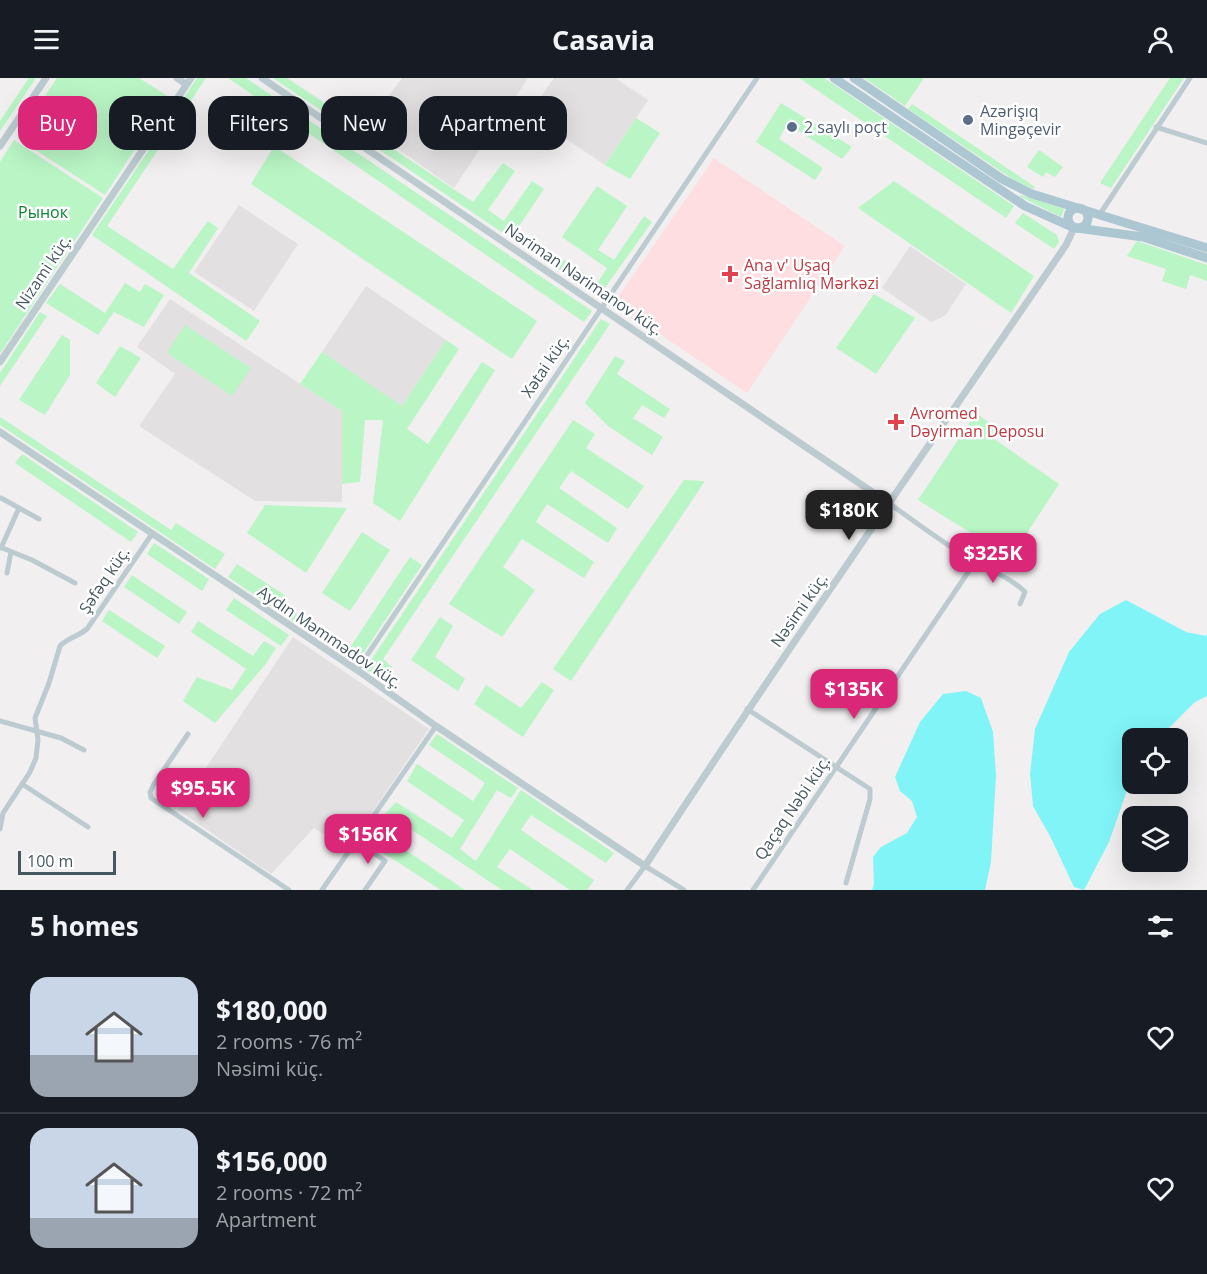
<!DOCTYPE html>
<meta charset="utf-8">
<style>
body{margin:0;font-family:"Open Sans",sans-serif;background:#20242c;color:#f1f3f6;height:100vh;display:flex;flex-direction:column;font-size:22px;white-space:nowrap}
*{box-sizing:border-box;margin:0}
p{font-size:20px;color:#9ea1a6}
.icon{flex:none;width:33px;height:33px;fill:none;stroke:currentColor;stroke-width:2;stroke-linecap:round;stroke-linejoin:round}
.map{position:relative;height:812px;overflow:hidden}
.sheet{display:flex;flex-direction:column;background:#171b24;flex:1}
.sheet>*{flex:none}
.banner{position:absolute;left:18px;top:18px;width:600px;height:54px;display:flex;gap:12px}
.buttons{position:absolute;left:1122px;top:650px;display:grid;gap:12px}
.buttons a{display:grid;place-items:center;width:66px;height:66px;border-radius:12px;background:#171b24;box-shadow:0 6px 24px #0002;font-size:30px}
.scale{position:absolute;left:18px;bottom:15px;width:98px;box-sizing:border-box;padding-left:6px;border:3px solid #45585f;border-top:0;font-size:16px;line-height:21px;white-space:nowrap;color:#45585f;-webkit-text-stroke:4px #fff;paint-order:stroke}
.price{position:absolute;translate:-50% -51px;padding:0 14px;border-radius:12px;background:#db2777;color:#fff;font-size:20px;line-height:39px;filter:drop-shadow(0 2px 3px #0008)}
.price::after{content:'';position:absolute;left:50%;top:36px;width:18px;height:14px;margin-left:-9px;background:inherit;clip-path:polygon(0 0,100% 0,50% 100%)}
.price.current{background:#222;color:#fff}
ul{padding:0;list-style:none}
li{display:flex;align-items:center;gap:18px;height:150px;padding:0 30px}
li+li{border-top:2px solid #363941}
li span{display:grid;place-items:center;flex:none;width:168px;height:120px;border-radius:18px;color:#555}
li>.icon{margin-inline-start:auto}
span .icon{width:72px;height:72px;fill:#fffc;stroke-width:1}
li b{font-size:26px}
h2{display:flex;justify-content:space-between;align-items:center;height:72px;padding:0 30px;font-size:26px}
.chip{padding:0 21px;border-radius:18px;background:#171b24;box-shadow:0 6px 24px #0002;font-size:21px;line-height:54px}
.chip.current{background:#db2777;color:#fff}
header{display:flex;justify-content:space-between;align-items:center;height:78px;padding:0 30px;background:#171b24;font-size:27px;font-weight:700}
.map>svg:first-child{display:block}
.education{fill:#e3e0e2}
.medical{fill:#fedee1}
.green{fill:#b9f5c5}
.water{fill:#81f4f7}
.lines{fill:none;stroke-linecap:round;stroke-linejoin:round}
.minor{stroke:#bbcbd0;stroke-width:5}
.tertiary{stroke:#bbcbd0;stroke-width:7}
.primary{stroke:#acc6d2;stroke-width:9}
.service-dot{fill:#5c6f8a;stroke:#fff;stroke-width:2}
.health-dot{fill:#e0444e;stroke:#fff;stroke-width:2}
.labels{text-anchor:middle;stroke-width:5;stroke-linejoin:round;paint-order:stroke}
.service-label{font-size:16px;fill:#4e5e75;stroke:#fff;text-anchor:start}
.park-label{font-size:16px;fill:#0c8532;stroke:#fff}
.health-label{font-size:16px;fill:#be3a42;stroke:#fff;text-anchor:start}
.street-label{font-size:16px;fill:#45585f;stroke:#fff}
</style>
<header><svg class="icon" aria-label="menu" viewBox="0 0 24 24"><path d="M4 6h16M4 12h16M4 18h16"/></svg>Casavia<svg class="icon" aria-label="person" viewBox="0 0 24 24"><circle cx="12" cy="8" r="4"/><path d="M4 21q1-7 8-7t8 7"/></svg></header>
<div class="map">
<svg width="1207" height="812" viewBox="0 0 1207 812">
<rect width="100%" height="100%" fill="#f2eff0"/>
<g class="education">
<polygon points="402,0 528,0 454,110 366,49"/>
<polygon points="554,0 615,0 648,22 605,87 529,36"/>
<polygon points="239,127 298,166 254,233 194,194"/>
<polygon points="910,168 966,206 945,238 931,244 882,210"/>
<polygon points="366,208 446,262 402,328 322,274"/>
<polygon points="170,221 342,333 342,424 255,423 139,348 175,296 137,269"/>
<polygon points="293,559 429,651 347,771 314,750 271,796 178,732"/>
</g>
<polygon class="medical" points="714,80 845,168 747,315 614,225"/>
<g class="green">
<polygon points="29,0 36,0 0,53 0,43"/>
<polygon points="57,0 139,0 169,19 105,117 17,60"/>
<polygon points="197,0 206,0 107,148 173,191 208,143 218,150 189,195 260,243 246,263 92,157"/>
<polygon points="228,0 246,0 592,233 584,244"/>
<polygon points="273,0 287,0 473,124 503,85 515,93 488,132 504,143 532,103 544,111 517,151 538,165 531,174"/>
<polygon points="799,0 824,0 1014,128 1006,140"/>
<polygon points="864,0 924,0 905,28"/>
<polygon points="1170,0 1184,0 1111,110 1100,105"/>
<polygon points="781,25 852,69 842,81 797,52 800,47 790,41 779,61 823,90 815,102 756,64"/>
<polygon points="912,26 1035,109 1033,111 1011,100 908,31"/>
<polygon points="636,40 660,55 630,101 605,87"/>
<polygon points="14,62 103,120 0,276 0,84"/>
<polygon points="274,68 537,243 512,281 251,106"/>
<polygon points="1039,72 1063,89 1055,99 1046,94 1043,99 1027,89"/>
<polygon points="894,103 1034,198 1011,235 858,130"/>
<polygon points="597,108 627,128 598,172 614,182 644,138 652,144 599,218 557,190 556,177 598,204 607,190 562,159"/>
<polygon points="1021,117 1064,131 1061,139 1019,118"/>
<polygon points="1023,135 1057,157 1059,164 1054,171 1015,145"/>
<polygon points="1137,163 1207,187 1207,203 1190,197 1186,211 1162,203 1166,191 1127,178"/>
<polygon points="125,205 140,214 145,206 164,217 144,249 114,234 98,257 46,225 60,206 105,235"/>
<polygon points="874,216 915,240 876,296 836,270"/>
<polygon points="40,234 47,238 0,308 0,295"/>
<polygon points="601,241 610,246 383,581 392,589 383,603 365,591"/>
<polygon points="185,247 251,290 232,318 167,275"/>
<polygon points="62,257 70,262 70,297 45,337 19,322"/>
<polygon points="446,262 459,271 407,351 428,366 482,284 495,292 400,443 373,425 383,342 365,342 360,404 342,406 342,333 300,306 322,274 402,328"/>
<polygon points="120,268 141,280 115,319 96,305"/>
<polygon points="615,278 625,283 617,296 670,331 664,340 642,327 633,340 663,359 652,377 608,348 585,325"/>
<polygon points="976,335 999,352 994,361 1059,406 1011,480 918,422"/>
<polygon points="0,339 171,452 176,445 225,476 215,491 0,347"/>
<polygon points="573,342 595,356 586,370 644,408 628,431 571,393 559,410 617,450 608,465 547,426 536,444 594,484 584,500 522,461 503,489 535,512 502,559 449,526"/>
<polygon points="22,376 138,454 131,464 15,385"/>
<polygon points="684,402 705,403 571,603 553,591"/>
<polygon points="265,427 347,430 306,495 247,455"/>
<polygon points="362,454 390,472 350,533 322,515"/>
<polygon points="154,465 209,501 202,513 147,476"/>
<polygon points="410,479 422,487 356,586 228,499 237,486 286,518 281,526 349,571"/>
<polygon points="132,497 187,534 179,546 124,509"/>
<polygon points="234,520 289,557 281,568 226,532"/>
<polygon points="109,532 165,568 157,580 102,543"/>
<polygon points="440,539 453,548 435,579 465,601 458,613 411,582"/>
<polygon points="198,543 253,578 264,563 276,570 265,587 215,645 183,623 197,599 232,612 246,591 191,554"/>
<polygon points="542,604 554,612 523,659 474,626 486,607 521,630"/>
<polygon points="437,656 518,710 511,720 497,712 460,771 476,783 521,712 614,775 606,785 531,737 521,752 594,802 587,812 570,812 510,771 497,789 533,812 502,812 409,750 398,767 465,812 441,812 382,774 386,735 396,724 452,760 464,742 407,703 417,686 473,723 485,705 429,667"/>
</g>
<g class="water">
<polygon points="1126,522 1186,554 1206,558 1207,556 1207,618 1195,624 1159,660 1132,660 1132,698 1109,764 1084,812 1074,809 1050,758 1033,728 1030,696 1035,651 1069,574 1100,536"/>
<polygon points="966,613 981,620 993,654 996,698 991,784 985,812 872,812 874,806 873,779 881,769 907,755 917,739 912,723 900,713 895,699 920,644 943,616"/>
</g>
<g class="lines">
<g class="minor">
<polyline points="1156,49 1207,65"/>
<polyline points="1100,136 1190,0"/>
<polyline points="1,420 39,441"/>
<path d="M890 426C917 445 944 466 972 482 990 493 1010 499 1025 514L1020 526"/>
<polyline points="0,469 32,482 75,505"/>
<polyline points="1,470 19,430"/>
<polyline points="7,495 11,474"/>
<polyline points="357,592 757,0"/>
<polyline points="747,631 870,711 870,721 846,805"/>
<polyline points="0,643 61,660 84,672"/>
<polyline points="188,656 154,706 150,714 151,720 289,812"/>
<polyline points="22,706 88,749"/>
<path d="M0 751 3 735 30 694 36 680 38 662 35 640 49 605 60 568C67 560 79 558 87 551L152 456"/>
<polyline points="357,764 385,783 365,812"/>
<polyline points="322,812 436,648"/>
<polyline points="627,812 645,788 684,812"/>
<polyline points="753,812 975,484"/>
</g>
<g class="tertiary">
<polyline points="177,0 186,6"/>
<polyline points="262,0 890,426"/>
<polyline points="0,68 46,0"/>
<polyline points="0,284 191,0"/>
<path d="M0 354 357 592 436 648 645 788C782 578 925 374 1066 167L1074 150"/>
</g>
<g class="primary">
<polyline points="834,0 1025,128 1074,150"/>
<polyline points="854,0 1002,101 1032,116 1207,170"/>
<circle cx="1078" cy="140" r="10"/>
<polyline points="1077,150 1143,159 1207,180"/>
</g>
</g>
<g class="service-dot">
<circle cx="968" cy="42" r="6"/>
<circle cx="792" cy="49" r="6"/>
</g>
<g class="health-dot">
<path d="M727 187h6v6h6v6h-6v6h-6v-6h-6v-6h6z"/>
<path d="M893 335h6v6h6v6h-6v6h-6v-6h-6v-6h6z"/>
</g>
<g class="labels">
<g class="service-label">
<text x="980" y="39">Azərişıq<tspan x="980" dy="18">Mingəçevir</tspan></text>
<text x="804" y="55">2 saylı poçt</text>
</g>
<g class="park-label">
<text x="43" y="140">Рынок</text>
</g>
<g class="health-label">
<text x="744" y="193">Ana v' Uşaq<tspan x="744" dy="18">Sağlamlıq Mərkəzi</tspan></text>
<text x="910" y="341">Avromed<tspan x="910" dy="18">Dəyirman Deposu</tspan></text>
</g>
<g class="street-label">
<text transform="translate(43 194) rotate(-56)" y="6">Nizami küç.</text>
<text transform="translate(584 201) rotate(34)" y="6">Nəriman Nərimanov küç.</text>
<text transform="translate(545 288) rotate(-56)" y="6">Xətai küç.</text>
<text transform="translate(104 502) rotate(-56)" y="6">Şəfəq küç.</text>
<text transform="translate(799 532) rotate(-55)" y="6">Nəsimi küç.</text>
<text transform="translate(330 559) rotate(34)" y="6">Aydın Məmmədov küç.</text>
<text transform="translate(792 730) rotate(-56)" y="6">Qaçaq Nəbi küç.</text>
</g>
</g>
</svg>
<div class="buttons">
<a><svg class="icon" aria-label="locate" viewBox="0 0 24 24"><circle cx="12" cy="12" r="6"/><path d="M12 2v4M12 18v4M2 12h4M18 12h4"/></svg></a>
<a><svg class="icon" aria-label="layers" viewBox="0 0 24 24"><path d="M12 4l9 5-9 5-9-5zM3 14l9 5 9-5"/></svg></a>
</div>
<div class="scale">100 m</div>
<b class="price current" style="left:849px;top:463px">$180K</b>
<b class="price" style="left:993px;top:506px">$325K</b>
<b class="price" style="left:854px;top:642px">$135K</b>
<b class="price" style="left:203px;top:741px">$95.5K</b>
<b class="price" style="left:368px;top:787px">$156K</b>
<div class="banner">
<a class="chip current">Buy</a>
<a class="chip">Rent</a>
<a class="chip">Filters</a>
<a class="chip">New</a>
<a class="chip">Apartment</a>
</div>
</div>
<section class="sheet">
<h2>5 homes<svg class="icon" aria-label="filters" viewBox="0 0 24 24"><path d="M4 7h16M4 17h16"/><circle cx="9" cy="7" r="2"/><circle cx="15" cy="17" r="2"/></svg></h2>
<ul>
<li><span style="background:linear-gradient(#c9d6e8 65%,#9aa5b1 0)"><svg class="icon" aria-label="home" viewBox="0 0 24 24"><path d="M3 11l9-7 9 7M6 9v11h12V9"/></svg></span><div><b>$180,000</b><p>2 rooms · 76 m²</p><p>Nəsimi küç.</p></div><svg class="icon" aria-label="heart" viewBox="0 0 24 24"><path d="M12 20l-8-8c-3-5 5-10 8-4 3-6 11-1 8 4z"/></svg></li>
<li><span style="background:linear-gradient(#c9d6e8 75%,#9aa5b1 0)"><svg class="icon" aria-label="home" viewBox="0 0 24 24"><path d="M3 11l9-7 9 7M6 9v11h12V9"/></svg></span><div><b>$156,000</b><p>2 rooms · 72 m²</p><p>Apartment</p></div><svg class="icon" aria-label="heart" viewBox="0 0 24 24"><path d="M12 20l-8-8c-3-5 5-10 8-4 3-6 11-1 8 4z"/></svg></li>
</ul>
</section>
